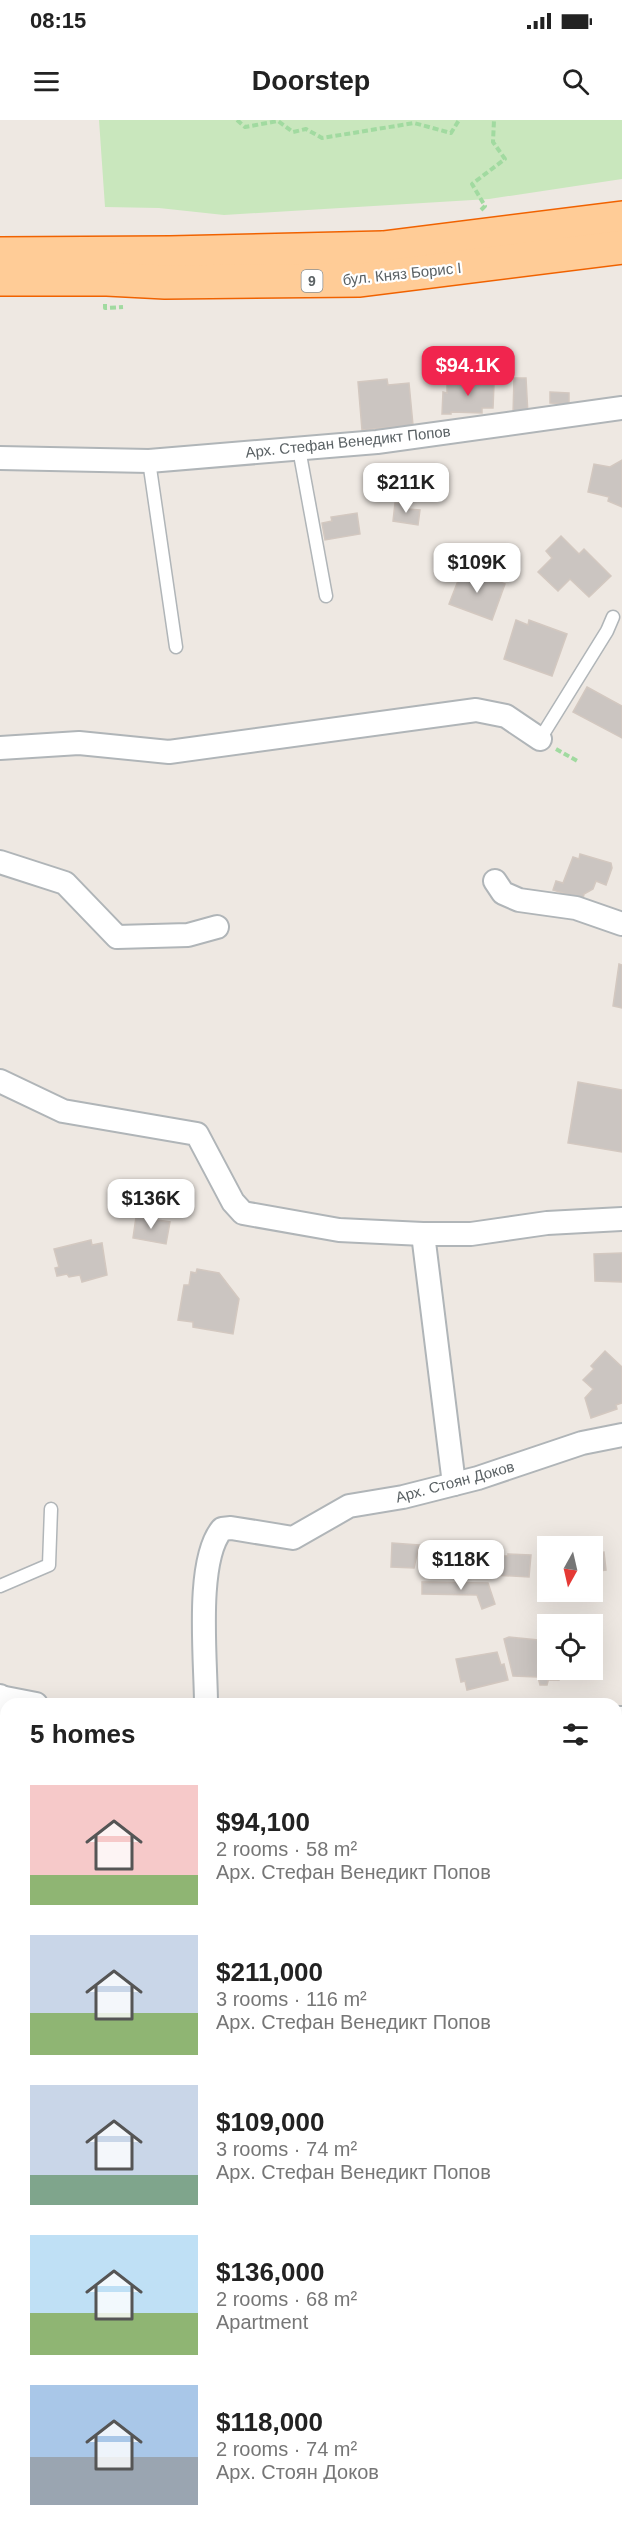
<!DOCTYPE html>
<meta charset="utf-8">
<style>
body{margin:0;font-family:Arial,sans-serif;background:#f2f2f2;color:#222;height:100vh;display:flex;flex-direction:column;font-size:22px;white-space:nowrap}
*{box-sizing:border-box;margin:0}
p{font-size:20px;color:#767676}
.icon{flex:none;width:33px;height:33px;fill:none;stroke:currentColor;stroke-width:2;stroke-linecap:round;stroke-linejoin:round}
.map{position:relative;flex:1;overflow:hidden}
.sheet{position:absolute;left:0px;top:1578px;width:622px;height:834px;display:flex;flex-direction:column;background:#fff;border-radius:18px 18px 0 0;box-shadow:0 6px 24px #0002}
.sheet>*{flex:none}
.needle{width:39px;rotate:188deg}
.fabs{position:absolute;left:537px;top:1416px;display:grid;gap:12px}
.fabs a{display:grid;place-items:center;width:66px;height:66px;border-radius:0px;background:#fff;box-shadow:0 6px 24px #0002;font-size:30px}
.price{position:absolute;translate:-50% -51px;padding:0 14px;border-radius:12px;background:#fff;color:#222;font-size:20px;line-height:39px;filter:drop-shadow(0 2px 3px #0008)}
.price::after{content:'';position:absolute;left:50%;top:36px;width:18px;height:14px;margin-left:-9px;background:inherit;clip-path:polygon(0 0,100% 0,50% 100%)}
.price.current{background:#f1254e;color:#fff}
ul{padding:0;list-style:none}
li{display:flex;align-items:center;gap:18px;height:150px;padding:0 30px}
li span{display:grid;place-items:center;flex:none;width:168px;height:120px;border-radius:0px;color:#555}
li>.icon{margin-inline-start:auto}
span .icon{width:72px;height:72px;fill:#fffc;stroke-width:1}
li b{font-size:26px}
h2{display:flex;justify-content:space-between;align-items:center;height:72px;padding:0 30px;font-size:26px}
.status{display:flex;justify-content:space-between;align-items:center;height:42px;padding:0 30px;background:#fff;direction:ltr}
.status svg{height:16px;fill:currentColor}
header{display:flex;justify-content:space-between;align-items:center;height:78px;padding:0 30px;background:#fff;font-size:27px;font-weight:600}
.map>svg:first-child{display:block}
.green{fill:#c9e7bd}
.building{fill:#cbc5c1;stroke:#d3c8c0;stroke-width:1.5}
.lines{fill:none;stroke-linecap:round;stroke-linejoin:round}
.service-casing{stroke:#b0b5b8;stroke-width:15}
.minor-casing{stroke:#b0b5b8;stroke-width:26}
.trunk-casing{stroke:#f06200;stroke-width:36}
.path{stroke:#a1daa0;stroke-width:4;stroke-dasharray:6 3;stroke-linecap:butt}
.service{stroke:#fff;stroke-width:12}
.minor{stroke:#fff;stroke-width:22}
.trunk{stroke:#ffcc97;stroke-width:33}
.labels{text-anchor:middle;stroke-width:4.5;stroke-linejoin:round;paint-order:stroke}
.shield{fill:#fff;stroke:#8c9092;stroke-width:1.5}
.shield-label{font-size:14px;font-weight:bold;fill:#5a6164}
.street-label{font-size:15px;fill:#5a6164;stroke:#fff}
</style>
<div class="status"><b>08:15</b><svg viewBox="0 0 49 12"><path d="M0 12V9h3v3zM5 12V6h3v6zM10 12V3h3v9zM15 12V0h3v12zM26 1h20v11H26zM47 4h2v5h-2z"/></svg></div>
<header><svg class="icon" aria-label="menu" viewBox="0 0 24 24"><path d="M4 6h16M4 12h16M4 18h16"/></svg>Doorstep<svg class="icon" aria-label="search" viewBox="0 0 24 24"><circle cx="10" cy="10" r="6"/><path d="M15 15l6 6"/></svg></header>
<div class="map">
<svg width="622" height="2412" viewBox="0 0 622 2412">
<rect width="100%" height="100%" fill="#eee8e2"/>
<polygon class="green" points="99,0 622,0 622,59 489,79 224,95 159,88 105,87"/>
<g class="building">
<polygon points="514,258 526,258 528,295 513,295"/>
<polygon points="387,259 388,265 409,263 413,305 362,310 358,262"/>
<polygon points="447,261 494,264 493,288 482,288 482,293 451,292 451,294 442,294 443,272 447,273"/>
<polygon points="550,272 569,273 569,284 550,283"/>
<polygon points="622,340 622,387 608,381 609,377 588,372 594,344 610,347"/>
<polygon points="395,383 408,384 407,389 420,390 418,405 393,401"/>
<polygon points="357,393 360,414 325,420 322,403 332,401 331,397"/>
<polygon points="561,416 579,434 584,429 611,456 589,477 570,459 558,471 538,452 552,438 546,431"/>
<polygon points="463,448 505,464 492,500 449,484"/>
<polygon points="516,500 528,505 529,500 567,514 552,556 504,539"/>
<polygon points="587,567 622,586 622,618 573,592"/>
<polygon points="580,734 611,743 612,748 606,765 596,761 593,769 584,774 583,779 553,770 556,761 563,763 573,737 579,739"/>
<polygon points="619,844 622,845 622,888 613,886"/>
<polygon points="578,962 622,970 622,1032 568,1023"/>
<polygon points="136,1097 170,1102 166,1124 133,1118"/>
<polygon points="91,1120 92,1125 102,1123 107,1155 82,1162 80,1155 69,1157 67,1154 57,1156 55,1148 59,1147 54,1129"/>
<polygon points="622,1133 622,1162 595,1161 594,1134"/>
<polygon points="197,1149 219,1153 239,1179 233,1214 193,1207 193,1202 178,1200 184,1165 189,1165 191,1152 196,1153"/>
<polygon points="605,1231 622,1247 622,1283 616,1285 617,1289 591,1298 585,1278 593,1269 583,1260 594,1249 591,1246"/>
<polygon points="392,1423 419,1425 414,1448 391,1447"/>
<polygon points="473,1425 479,1452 456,1456 451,1432"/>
<polygon points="604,1432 606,1450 592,1452 592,1434"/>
<polygon points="508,1434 531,1435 529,1457 492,1455 493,1436 508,1436"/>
<polygon points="422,1462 488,1463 495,1484 482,1489 477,1475 422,1474"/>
<polygon points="509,1517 548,1521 548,1550 551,1550 547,1565 540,1565 538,1557 513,1556 504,1519"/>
<polygon points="497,1532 501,1545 504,1544 508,1560 467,1570 465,1561 461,1562 456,1539"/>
<polygon points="551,1550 580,1550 560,1554 559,1560 549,1560"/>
<polygon points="622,1680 622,1702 621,1702 616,1682"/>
<polygon points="0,1894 6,1895 1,1927 0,1927"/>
<polygon points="621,1896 622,1908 616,1909 616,1897"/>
<polygon points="0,1941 6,1943 6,1963 0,1962"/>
<polygon points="1,1998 6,2000 6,2037 0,2035"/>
<polygon points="0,2093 6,2096 6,2118 4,2117 1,2120"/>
<polygon points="0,2163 6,2164 4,2184 0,2183"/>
<polygon points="622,2191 622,2213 616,2214 616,2192"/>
<polygon points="6,2238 6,2271 1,2274 0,2242"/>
<polygon points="400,2406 445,2406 446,2412 401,2412"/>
<polygon points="462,2406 496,2406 497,2412 463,2412"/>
<polygon points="568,2406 568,2412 541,2412 541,2408"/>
</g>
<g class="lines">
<g class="service-casing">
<g id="service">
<polyline points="299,329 326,476"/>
<polyline points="149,341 176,527"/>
<polyline points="540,619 607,511 613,497"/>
<polyline points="0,1466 49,1445 51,1389"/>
<polyline points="616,1870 622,1869"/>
<polyline points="378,2406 379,2412"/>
</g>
</g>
<g class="minor-casing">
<g id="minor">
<polyline points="0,338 149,341 377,322 622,288"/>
<polyline points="0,628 79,623 169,632 476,590 506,596 540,619"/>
<polyline points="0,742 65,763 117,817 188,815 217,807"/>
<polyline points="495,761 503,773 519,780 576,788 622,804"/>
<polyline points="0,961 63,991 197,1014 233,1082 243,1093 339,1110 423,1114 471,1114 547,1103 622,1099"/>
<polyline points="423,1114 454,1364"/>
<polyline points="0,1576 1,1636 6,1641"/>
<polyline points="0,1577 36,1584"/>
<path d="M206 1584C206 1541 195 1441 222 1409L231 1408 293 1418 349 1386 403 1377 478 1358 582 1323 622 1315"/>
<polyline points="616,1598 622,1598"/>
<polyline points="616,2248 622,2245"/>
<polyline points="0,2394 6,2392"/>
<polyline points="254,2406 255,2412"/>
</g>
</g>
<g class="trunk-casing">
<g id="trunk">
<polyline points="0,134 170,133 383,128 622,98"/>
<polyline points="0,159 107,159 165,162 360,160 622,127"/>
</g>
</g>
<g class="path">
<polyline points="237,0 245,7 278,1 293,12 306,9 322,18 414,3 451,13 459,0"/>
<polyline points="481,90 485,86 472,64 505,39 493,22 494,0"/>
<polyline points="105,184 105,188 123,187"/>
<polyline points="556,629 579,642"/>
</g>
<use href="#service" class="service"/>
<use href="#minor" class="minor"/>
<use href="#trunk" class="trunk"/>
</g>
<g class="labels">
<rect class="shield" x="301.5" y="150" width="21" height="22" rx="4.5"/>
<g class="shield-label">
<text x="312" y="166">9</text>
</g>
<g class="street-label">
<text transform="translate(402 154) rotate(-6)" y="5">бул. Княз Борис I</text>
<text transform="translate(348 322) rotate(-6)" y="5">Арх. Стефан Венедикт Попов</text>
<text transform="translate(455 1362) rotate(-15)" y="5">Арх. Стоян Доков</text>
</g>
</g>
</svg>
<div class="fabs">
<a><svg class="needle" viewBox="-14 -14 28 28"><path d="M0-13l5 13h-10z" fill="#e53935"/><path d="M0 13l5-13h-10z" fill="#767676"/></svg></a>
<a><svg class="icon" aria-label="locate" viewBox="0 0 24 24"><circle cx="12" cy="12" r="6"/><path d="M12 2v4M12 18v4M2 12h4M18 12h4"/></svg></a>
</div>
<b class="price current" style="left:468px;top:277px">$94.1K</b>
<b class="price" style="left:406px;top:394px">$211K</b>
<b class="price" style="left:477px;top:474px">$109K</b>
<b class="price" style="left:151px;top:1110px">$136K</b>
<b class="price" style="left:461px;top:1471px">$118K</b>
<section class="sheet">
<h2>5 homes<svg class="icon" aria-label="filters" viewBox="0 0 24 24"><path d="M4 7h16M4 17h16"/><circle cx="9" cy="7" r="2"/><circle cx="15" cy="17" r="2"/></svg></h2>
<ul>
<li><span style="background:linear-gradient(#f6c9c9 75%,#8fb573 0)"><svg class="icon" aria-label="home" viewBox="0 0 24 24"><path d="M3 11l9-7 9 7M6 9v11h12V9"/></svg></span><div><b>$94,100</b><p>2 rooms · 58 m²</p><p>Арх. Стефан Венедикт Попов</p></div></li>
<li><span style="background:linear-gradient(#c9d6e8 65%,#8fb573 0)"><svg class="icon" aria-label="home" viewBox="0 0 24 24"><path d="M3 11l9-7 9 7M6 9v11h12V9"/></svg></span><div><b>$211,000</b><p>3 rooms · 116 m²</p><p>Арх. Стефан Венедикт Попов</p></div></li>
<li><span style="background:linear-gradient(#c9d6e8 75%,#7fa58c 0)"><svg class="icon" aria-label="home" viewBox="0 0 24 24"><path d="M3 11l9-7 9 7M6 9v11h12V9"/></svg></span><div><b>$109,000</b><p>3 rooms · 74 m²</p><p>Арх. Стефан Венедикт Попов</p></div></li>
<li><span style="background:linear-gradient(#bfe0f5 65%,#8fb573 0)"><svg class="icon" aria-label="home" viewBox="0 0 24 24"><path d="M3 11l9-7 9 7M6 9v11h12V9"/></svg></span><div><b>$136,000</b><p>2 rooms · 68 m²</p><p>Apartment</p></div></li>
<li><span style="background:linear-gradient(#a9c7e8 60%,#9aa5b1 0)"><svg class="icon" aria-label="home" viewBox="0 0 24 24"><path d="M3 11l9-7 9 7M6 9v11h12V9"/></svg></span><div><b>$118,000</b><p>2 rooms · 74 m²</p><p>Арх. Стоян Доков</p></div></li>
</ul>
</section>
</div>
